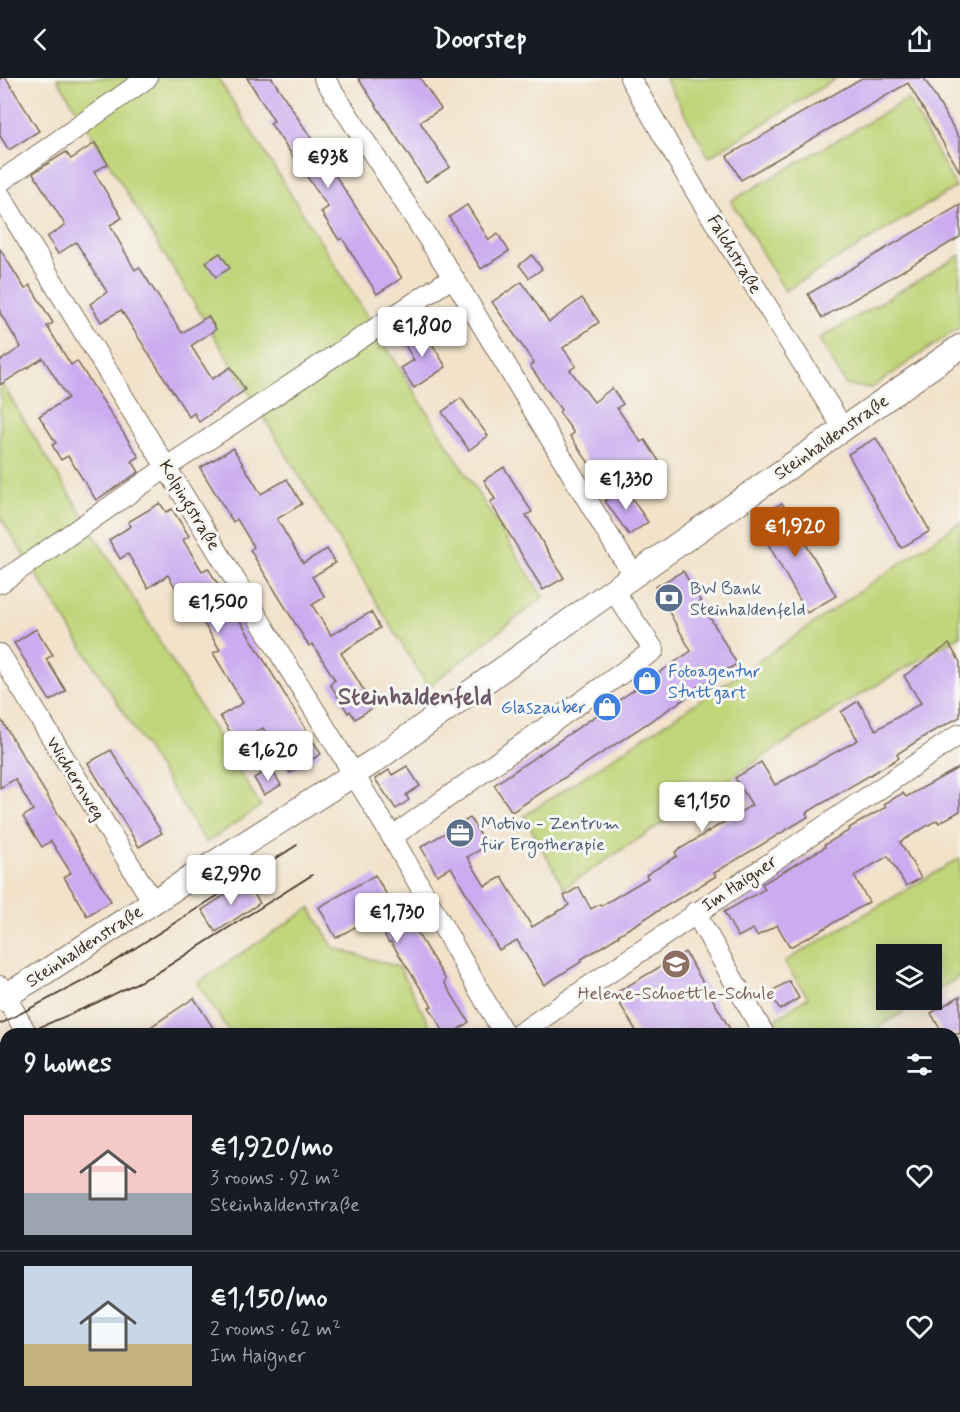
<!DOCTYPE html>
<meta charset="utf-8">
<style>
body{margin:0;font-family:Mynerve,sans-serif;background:#242831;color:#f1f3f6;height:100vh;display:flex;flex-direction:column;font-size:22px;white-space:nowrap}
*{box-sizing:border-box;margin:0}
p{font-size:20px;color:#9ea1a6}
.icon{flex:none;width:33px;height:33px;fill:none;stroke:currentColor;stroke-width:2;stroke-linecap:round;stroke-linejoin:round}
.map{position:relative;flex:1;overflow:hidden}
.drawer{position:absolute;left:0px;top:950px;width:960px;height:386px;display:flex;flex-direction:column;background:#171b24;border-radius:18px 18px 0 0;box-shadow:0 3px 15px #0003}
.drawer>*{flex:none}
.fabs{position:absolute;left:876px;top:866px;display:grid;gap:12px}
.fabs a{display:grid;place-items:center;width:66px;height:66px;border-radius:0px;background:#171b24;box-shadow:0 3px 15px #0003;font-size:30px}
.price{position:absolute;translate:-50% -51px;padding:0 14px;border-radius:6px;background:#fff;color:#222;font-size:20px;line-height:39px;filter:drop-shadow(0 2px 3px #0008)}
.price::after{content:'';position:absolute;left:50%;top:36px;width:18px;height:14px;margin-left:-9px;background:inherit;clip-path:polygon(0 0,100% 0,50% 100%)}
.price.current{background:#b45309;color:#fff}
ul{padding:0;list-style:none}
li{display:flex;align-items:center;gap:18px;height:150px;padding:0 24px}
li+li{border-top:2px solid #363941}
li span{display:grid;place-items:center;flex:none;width:168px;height:120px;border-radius:0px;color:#555}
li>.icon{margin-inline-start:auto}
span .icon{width:72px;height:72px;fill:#fffc;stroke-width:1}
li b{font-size:26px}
h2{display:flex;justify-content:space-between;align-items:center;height:72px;padding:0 24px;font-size:26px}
header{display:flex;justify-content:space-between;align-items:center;height:78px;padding:0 24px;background:#171b24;font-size:27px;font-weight:800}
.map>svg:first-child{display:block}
.green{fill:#c0d478;stroke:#7e7f4b;stroke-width:1.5}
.forest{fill:#98b668;stroke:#6a7043;stroke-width:1.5}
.building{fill:#cbacf0}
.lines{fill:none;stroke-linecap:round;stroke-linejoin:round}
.minor-casing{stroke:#7b6a5a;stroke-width:22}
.tertiary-casing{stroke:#7b6a5a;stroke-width:26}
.minor{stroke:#fff;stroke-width:20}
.tertiary{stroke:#fff;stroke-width:24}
.tram{stroke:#3b2a1e;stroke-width:1.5}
.labels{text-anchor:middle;stroke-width:6;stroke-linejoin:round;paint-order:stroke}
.street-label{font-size:18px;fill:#3b2a1e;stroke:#f6f6f2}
.service-label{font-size:18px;fill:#4e5e75;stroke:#f6f6f2;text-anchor:start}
.shop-label{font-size:18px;fill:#366cbe;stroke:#f6f6f2;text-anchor:start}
.education-label{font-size:18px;fill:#785e54;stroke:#f6f6f2}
.district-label{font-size:24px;font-weight:bold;fill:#6d5868;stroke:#f6f6f2}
</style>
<header><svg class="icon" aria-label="back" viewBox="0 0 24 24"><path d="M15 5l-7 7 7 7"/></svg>Doorstep<svg class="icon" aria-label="share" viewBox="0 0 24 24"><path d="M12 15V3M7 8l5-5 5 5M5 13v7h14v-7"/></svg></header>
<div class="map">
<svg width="960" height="1334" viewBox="0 0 960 1334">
<rect width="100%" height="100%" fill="#f6f6f2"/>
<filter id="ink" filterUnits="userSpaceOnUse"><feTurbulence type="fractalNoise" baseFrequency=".0167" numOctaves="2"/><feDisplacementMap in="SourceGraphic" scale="12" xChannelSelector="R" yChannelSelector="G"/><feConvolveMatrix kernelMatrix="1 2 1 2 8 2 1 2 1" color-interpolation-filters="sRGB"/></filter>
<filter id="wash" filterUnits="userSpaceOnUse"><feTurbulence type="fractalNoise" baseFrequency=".008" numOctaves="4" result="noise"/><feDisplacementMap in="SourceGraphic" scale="24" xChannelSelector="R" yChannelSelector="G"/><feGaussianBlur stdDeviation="1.35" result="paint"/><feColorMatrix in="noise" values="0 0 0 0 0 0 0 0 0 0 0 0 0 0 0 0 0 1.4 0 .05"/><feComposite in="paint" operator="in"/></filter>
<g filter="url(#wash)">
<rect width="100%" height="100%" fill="#f2e2ca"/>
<g class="green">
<polygon points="57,0 218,0 543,519 428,609"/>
<polygon points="665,0 837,0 709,79"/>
<polygon points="908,21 956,109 785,213 731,123"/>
<polygon points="960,177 960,249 871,310 846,307 819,261"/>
<polygon points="0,303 261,728 206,765 0,439"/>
<polygon points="960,444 960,558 836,631 564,810 524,738 740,596"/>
<polygon points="960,780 960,898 932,916 932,876 886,876 886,921 924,921 869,955 780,955 772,944 808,919 784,884"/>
<polygon points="310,830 334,870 399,889 434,955 230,955 197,905"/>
<polygon points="960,984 960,1086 954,1090 954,988"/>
<polygon points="460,1329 643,1329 646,1334 463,1334"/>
</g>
<g class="forest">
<polygon points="6,981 6,1053 0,1057 0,983"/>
<polygon points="0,1146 6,1155 6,1329 113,1329 116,1334 0,1334"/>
</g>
<g id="blocks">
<g class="building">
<polygon points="0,0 6,0 39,53 9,72 0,58"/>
<polygon points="247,0 272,0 402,200 377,216 342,160 339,162 321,134 328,129 270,45 274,43"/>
<polygon points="358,0 420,0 441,31 420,44 450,89 426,104"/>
<polygon points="862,0 924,0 960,61 960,94 908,5 741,102 727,78"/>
<polygon points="95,65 108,86 94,94 122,140 110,147 135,192 139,189 182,255 208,238 216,251 191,268 212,301 231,289 245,312 199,344 194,335 189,339 121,232 101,244 90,226 107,214 76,164 58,176 47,159 65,147 33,95 66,74 71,81"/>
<polygon points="467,127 489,162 498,156 509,173 481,191 449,139"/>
<polygon points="960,127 960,159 822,240 808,216"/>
<polygon points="0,171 25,211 30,207 53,245 47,248 71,287 77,283 139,379 132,383 139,394 96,422 68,378 61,382 52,367 56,365 39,338 68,320 43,280 0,307 0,283 21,269 0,235"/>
<polygon points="220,175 230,190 216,199 206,184"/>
<polygon points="532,177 542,191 529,200 519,187"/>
<polygon points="522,204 549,244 582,220 599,244 563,270 576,288 570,292 594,324 612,310 623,326 617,330 641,364 645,362 659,383 611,417 570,358 574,355 559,334 561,332 530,288 534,285 492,224"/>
<polygon points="422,249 446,289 414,310 401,290 414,282 402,262"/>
<polygon points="461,320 488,358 469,372 442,334"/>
<polygon points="876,360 930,453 901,470 848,376"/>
<polygon points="233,370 261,416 287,401 302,426 277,441 303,485 327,471 335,485 312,499 325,519 312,527 331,557 371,534 380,550 341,575 374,629 355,641 350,633 348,635 330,606 335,602 317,573 313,566 309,568 250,472 254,469 237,441 233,444 200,390"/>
<polygon points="504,389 532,434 526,437 564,500 543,512 490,424 495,421 484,402"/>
<polygon points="624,409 648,444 629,457 605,423"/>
<polygon points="160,425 166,434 172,431 189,458 183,462 202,493 208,490 321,676 290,695 263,650 237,665 220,638 243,625 213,575 220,572 195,531 190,534 168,497 148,510 128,476 120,481 109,462 131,448 128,444"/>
<polygon points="782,425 836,518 807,535 754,441"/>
<polygon points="683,493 737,586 687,615 689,618 512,734 494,707 691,573 655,509"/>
<polygon points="36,551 53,577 46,581 66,613 50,623 14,565"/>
<polygon points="949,566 960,584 960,639 928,656 897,676 899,680 806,735 808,739 714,795 716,798 618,857 619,858 580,882 581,884 544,907 517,862 499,872 451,789 437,797 421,769 470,740 487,768 467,779 485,808 502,799 532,849 569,827 564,818 579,809 591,831 600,826 601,828 648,800 646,797 677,778 675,774 752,727 735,700 761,684 775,707 858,662 841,634 858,623 876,652 921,625 904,598"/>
<polygon points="0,640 111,823 87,838 64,799 71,795 51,763 42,769 23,739 33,732 15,701 0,710"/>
<polygon points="111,672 162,755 139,769 88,685"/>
<polygon points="407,688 420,708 406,717 409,722 396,731 375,701 389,692 392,697"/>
<polygon points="960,689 960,733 939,745 937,742 900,764 921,800 906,808 888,778 854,798 869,824 823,851 790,869 777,847 757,858 753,851 738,859 724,834 765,811 762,806 825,769 824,767 850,752 849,750 886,729 884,726 903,715 906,719"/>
<polygon points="271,690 281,707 264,717 254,700"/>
<polygon points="375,797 395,831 403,827 416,849 414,850 446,902 444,904 469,944 451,956 445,956 429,929 432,928 391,864 389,865 374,838 336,860 319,829"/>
<polygon points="246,803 260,825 216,854 202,832"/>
<polygon points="685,874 733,956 638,956 614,916"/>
<polygon points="789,903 799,920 780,932 770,914"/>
<polygon points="960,918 960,956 943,956 931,935"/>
<polygon points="194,920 217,956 140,956"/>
</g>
</g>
</g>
<g filter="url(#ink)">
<use href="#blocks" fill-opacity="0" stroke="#7b6a5a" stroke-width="1.5"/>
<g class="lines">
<g class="minor-casing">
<g id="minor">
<polyline points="324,0 453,199 620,476 635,497"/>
<polyline points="630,0 696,114 843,350"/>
<polyline points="0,104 147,0"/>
<polyline points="0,117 392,759 504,956"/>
<polyline points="0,505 167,389 453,199"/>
<polyline points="0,576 153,824"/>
<polyline points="392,759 654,572 613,512"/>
<polyline points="695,834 764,956"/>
<polyline points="0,908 27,956"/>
<polyline points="519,956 960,656"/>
<polyline points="954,974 960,970"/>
<polyline points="954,1177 960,1174"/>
<polyline points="954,1276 960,1286"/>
<polyline points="260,1329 263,1334"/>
<polyline points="721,1329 724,1334"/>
<polyline points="689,1334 698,1329"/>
</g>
</g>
<g class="tertiary-casing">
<polyline id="tertiary" points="0,921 42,896 153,824 373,684 613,512 960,269"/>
</g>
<use href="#minor" class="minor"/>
<use href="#tertiary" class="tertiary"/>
<g class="tram">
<polyline points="0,946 85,902 297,767"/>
<polyline points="24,956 96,925 157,895 312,797"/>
<polyline points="0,965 6,962"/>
</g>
</g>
</g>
<defs>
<g id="bank-disc" transform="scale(1.5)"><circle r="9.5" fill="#5c6f8a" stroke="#f6f6f2"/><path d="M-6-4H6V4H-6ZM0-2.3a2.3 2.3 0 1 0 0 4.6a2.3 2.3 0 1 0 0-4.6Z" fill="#fff"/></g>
<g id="shop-disc" transform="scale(1.5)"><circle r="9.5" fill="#3f7fe0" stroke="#f6f6f2"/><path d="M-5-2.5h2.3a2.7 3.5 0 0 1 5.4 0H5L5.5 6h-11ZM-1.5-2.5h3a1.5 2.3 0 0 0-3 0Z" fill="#fff"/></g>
<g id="office-disc" transform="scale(1.5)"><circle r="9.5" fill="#5c6f8a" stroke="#f6f6f2"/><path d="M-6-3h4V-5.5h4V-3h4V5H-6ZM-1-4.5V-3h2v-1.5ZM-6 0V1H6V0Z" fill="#fff"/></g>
<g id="school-disc" transform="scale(1.5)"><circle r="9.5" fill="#8d6e63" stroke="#f6f6f2"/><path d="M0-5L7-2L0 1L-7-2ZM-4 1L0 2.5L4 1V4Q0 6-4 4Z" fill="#fff"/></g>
</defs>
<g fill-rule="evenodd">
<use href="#bank-disc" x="669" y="520"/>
<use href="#shop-disc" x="647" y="603"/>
<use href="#shop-disc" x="607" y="629"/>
<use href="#office-disc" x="460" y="755"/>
<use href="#school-disc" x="676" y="886"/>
</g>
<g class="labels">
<g class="street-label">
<text transform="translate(735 176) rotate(59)" y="6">Falchstraße</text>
<text transform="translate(831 359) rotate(-35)" y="6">Steinhaldenstraße</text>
<text transform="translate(190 427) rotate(59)" y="6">Kolpingstraße</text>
<text transform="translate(76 700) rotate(58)" y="6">Wichernweg</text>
<text transform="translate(739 805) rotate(-34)" y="6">Im Haigner</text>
<text transform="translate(84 868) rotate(-33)" y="6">Steinhaldenstraße</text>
</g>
<g class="service-label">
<text x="690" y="516">BW Bank<tspan x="690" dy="21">Steinhaldenfeld</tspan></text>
<text x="481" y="751">Motivo - Zentrum<tspan x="481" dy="21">für Ergotherapie</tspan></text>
</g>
<g class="shop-label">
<text x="668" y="599">Fotoagentur<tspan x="668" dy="21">Stuttgart</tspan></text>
<text x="586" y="635" text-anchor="end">Glaszauber</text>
</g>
<g class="education-label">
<text x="676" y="921">Helene-Schoettle-Schule</text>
</g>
<g class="district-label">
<text x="415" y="626">Steinhaldenfeld</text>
</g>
</g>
</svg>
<div class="fabs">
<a><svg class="icon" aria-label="layers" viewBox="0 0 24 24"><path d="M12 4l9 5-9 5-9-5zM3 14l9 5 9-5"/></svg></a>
</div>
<b class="price" style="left:328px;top:111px">€938</b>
<b class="price" style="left:422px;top:280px">€1,800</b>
<b class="price" style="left:626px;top:433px">€1,330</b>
<b class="price current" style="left:795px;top:480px">€1,920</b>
<b class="price" style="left:218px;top:556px">€1,500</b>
<b class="price" style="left:268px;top:704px">€1,620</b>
<b class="price" style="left:702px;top:755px">€1,150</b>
<b class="price" style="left:231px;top:828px">€2,990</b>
<b class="price" style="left:397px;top:866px">€1,730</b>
<section class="drawer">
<h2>9 homes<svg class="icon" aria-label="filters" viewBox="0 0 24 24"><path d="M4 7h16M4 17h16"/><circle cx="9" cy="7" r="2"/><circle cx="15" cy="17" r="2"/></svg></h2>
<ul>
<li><span style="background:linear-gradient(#f6c9c9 65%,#9aa5b1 0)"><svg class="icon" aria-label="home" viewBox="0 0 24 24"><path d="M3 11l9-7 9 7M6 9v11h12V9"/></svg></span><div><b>€1,920/mo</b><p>3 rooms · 92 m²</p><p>Steinhaldenstraße</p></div><svg class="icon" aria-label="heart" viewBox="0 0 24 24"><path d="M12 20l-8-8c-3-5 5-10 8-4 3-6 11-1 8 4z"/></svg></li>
<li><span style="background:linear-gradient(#c9d6e8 65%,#c2b280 0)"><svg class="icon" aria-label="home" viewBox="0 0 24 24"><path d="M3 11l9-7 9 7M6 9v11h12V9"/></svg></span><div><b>€1,150/mo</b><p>2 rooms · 62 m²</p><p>Im Haigner</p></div><svg class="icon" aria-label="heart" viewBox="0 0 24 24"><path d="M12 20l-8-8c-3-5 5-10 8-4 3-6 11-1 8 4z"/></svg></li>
</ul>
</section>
</div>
